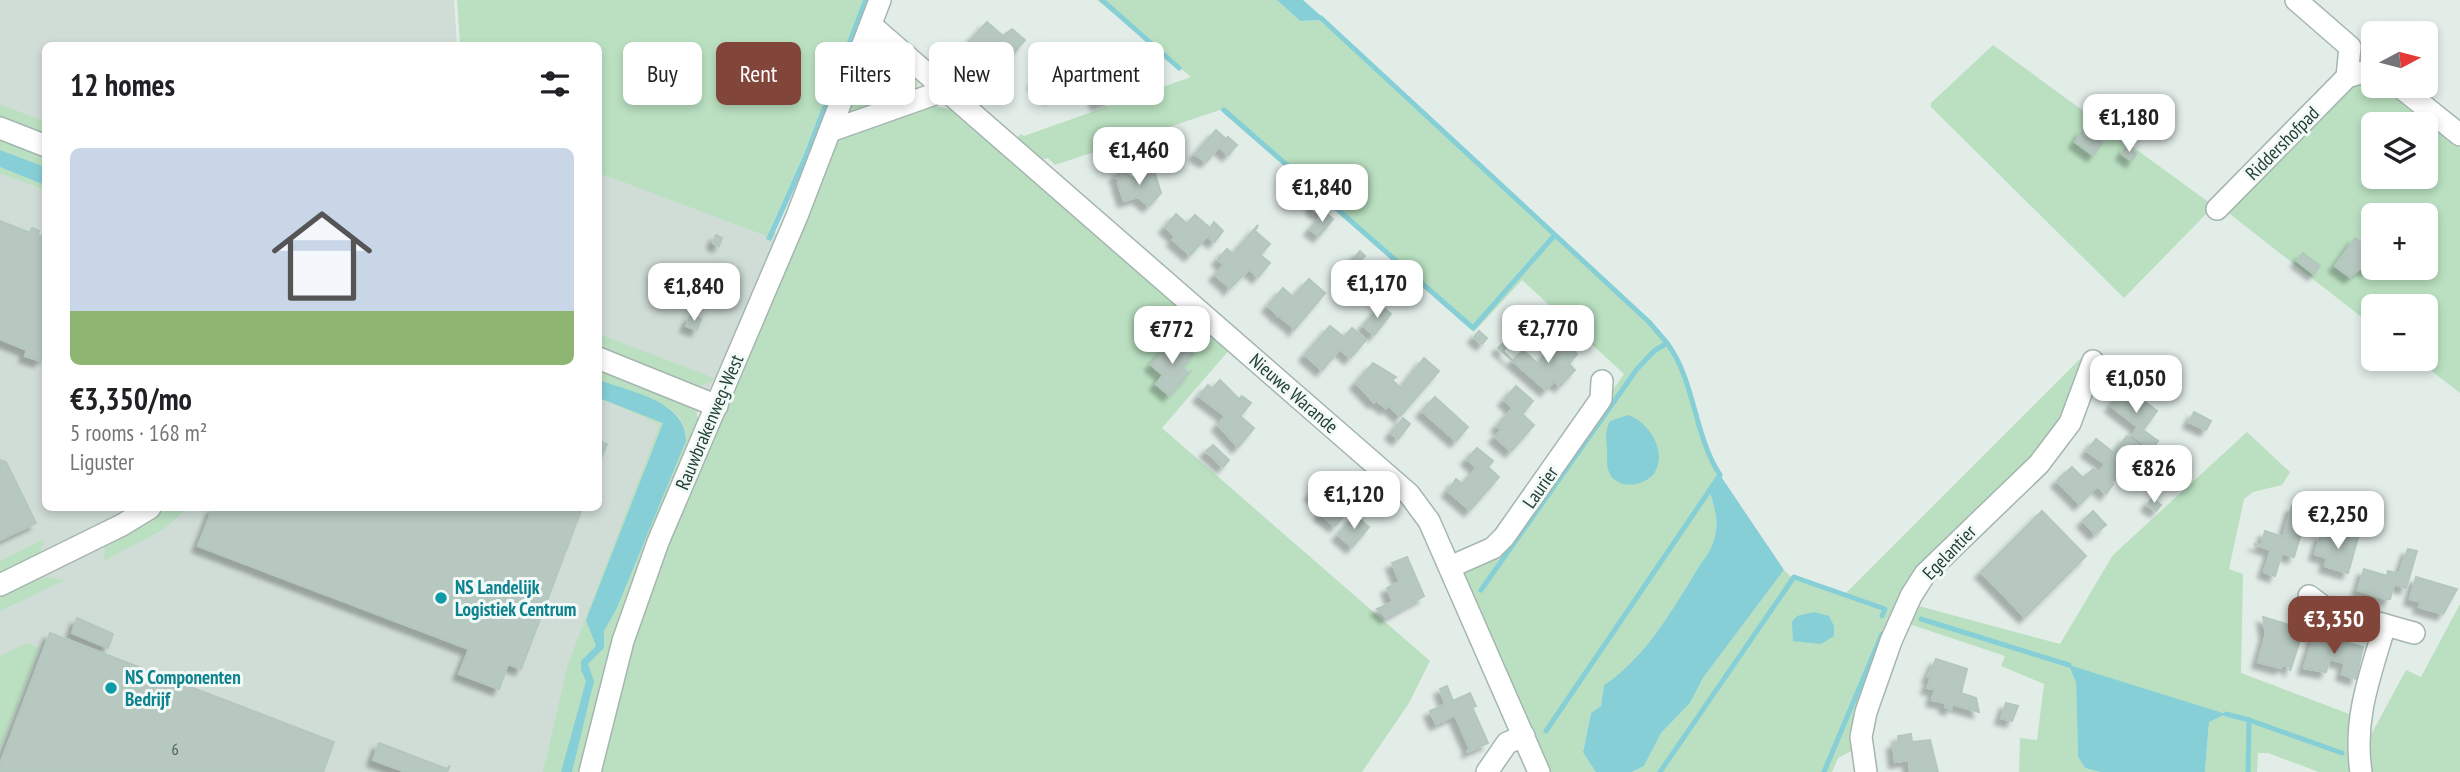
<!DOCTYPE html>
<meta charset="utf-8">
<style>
body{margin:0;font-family:"PT Sans Narrow",sans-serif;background:#f2f2f2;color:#202124;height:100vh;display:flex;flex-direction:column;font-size:26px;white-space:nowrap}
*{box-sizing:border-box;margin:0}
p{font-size:23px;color:#757577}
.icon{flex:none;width:38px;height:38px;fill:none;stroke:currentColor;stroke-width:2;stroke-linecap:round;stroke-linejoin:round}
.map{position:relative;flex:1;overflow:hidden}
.details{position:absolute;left:42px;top:42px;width:560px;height:469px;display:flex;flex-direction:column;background:#fff;border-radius:10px;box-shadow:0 4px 10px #0003}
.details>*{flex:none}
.guide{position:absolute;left:623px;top:42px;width:665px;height:63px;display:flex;gap:14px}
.needle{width:46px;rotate:83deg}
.buttons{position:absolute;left:2361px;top:21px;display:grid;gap:14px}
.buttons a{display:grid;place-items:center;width:77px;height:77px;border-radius:10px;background:#fff;box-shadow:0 4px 10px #0003;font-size:35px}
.price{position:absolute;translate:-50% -60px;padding:0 16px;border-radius:14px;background:#fff;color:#222;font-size:23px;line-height:46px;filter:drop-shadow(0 2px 4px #0008)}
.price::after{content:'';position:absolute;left:50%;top:42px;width:21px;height:16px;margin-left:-10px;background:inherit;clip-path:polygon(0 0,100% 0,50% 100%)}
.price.current{background:#82453a;color:#fff}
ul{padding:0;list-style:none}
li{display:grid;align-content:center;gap:14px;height:371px;padding:0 28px}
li+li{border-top:2px solid #e0e0e0}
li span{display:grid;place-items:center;height:217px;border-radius:10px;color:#555}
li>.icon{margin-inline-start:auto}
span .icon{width:126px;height:126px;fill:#fffc;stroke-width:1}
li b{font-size:30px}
h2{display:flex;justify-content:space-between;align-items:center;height:84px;padding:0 28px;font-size:30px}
.pill{padding:0 24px;border-radius:10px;background:#fff;box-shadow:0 4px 10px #0003;font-size:24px;line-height:63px}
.pill.current{background:#82453a;color:#fff}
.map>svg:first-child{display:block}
.built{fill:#d0ddd6}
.green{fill:#bae0c1;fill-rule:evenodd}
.water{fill:#87cfd6}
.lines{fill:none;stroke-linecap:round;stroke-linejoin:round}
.stream{stroke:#87cfd6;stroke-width:5}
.building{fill:#b7c8c0;stroke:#b4c7be;stroke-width:2;filter:url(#shadow)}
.minor-casing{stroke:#a4b6af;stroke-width:24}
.minor{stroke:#fff;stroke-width:21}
.culture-dot{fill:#0f9aa8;stroke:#f3f9f6;stroke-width:2.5}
.labels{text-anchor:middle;stroke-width:6;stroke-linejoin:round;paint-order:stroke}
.number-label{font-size:16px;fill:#466258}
.street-label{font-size:19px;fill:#214035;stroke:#f3f9f6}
.culture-label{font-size:19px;font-weight:bold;fill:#0d838f;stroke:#f3f9f6;text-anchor:start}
</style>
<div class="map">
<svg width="2460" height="772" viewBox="0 0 2460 772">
<defs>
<filter id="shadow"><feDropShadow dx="-6" dy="6" stdDeviation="2" flood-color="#0004"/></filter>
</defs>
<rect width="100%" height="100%" fill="#e2ede8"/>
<polygon class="built" points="0,0 454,0 457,45 46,46 46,508 598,508 599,172 783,236 640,533 568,772 0,772"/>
<g class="green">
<polygon points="457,0 863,0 804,154 767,236 599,173 598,46 460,45"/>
<path d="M1097 0H1277L1300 21 1321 20 1656 329 1677 357 1713 463 1720 475 1710 493C1714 506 1719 521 1715 535 1712 552 1703 560 1695 573 1671 612 1644 659 1604 685L1601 706 1591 713 1583 751 1598 772H1548L1462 574 1466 567 1505 545 1624 374 1522 280 1474 332 1220 110 1055 165 1048 158 1038 161 1015 140 1021 134 1024 136 1191 77Z"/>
<polygon points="1993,45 2214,206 2124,298 1931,107 1931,103"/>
<polygon points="866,53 888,54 916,78 917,89 847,114"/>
<path d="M2367 68 2373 73V86H2388L2460 148V393L2416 359H2426V306H2373V326L2226 211ZM2373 124H2426V177H2373ZM2373 215H2426V268H2373Z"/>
<polygon points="0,104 45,122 45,136 0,118"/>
<polygon points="933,106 955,110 1231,348 1162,428 1430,661 1409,703 1362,772 602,772 626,672 626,641 830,145 841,136"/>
<polygon points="0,139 45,156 45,167 0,150"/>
<polygon points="0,167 45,185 45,190 0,173"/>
<polygon points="598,334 709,376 714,380 700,386 599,348"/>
<polygon points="2082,357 2077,391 2068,413 2036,456 1923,567 1855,749 1838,758 1832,772 1632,772 1644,766 1661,733 1690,703 1703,678 1784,570 1793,579 1844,595"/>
<path d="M599 368 693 406 700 423 583 772H572L592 675 588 664 604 648V631L617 608 686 441C687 425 681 417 669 408L599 380Z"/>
<polygon points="599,398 663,422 586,620 596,646 581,661 581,670 586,681 561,772 543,772 568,664 660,424"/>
<polygon points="2247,432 2290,472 2282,485 2253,492 2244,499 2229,569 2243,574 2241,673 2352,715 2354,772 2319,772 2268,753 2258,753 2257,772 2205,772 2209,721 2225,714 2070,666 2076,683 2078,757 2085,768 2100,772 2019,772 2020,738 2037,740 2044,684 2001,666 2005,656 1906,623 1915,605 2060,644 2113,555"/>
<polygon points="168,508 187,508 164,529 104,561 105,547 153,521"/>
<polygon points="44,539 39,555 0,575 0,561"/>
<polygon points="45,577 65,580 0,611 0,596"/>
<polygon points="2460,604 2460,772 2370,772 2365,746 2406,670 2421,677"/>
<polygon points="27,643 39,648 0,748 0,656"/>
</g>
<g class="water">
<polygon points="863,0 869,0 809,156 771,241 766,239 804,154"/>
<polygon points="1277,0 1303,0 1321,16 1321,20 1300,21"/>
<polygon points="0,150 45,167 45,185 0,167"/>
<path d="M599 380C628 391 687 401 686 441L617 608 604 631V648L588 664 594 681 572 772H561L586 681 581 670V661L596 646 586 620 663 423 599 398Z"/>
<path d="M1628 415C1647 421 1668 450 1655 472 1646 488 1605 494 1607 458 1608 444 1603 435 1610 421Z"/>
<path d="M1720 475 1784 570 1703 678 1690 703 1661 733 1644 766 1632 772H1596L1583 752 1591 713 1601 706 1604 685C1644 659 1671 612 1695 573 1703 559 1712 552 1715 535 1719 521 1714 506 1710 493Z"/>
<polygon points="1814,612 1829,616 1834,626 1834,636 1821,644 1793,641 1792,622 1797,616"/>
<polygon points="2069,665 2226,714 2209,722 2205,772 2100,772 2085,768 2078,757 2076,683"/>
</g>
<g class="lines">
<g class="stream">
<polyline points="1102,0 1179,68"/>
<polyline points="1321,18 1649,322 1667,343"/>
<polyline points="1224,110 1473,328 1554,236"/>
<path d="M1481 590 1637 369 1654 351 1667 343C1695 380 1694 436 1720 475L1546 731"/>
<polyline points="1921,619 2069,665"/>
<polyline points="2226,714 2249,720 2248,772"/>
<polyline points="2249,720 2342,753"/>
<polyline points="1660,772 1794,577 1885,609 1882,616"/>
<polyline points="1824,772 1882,634"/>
</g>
</g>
<g class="building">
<polygon points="987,22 1003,36 1012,29 1025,40 999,70 968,43"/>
<polygon points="1063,50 1080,65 1076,70 1091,83 1105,78 1112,99 1097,104 1092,90 1078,95 1064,83 1051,98 1034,83 1040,76 1038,72 1042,74"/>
<polygon points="1216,130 1226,139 1207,161 1203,160 1195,154"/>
<polygon points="2083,130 2102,143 2093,155 2075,142"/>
<polygon points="1228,137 1237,145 1228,155 1219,147"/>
<polygon points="2126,147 2136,154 2132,161 2122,154"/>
<polygon points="1122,169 1132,178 1154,170 1161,193 1149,206 1138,197 1124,201 1118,183 1121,182 1115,177"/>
<circle cx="1320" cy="205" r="8"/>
<polygon points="1325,212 1333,219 1319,236 1310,229"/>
<polygon points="1176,214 1187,224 1195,215 1210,228 1214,222 1223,231 1214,242 1207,236 1190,255 1173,240 1176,237 1165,227"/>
<polygon points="0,221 30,233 32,228 39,231 37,235 46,238 46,357 42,356 40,361 25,356 27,350 0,339"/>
<polygon points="1258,225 1255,231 1270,244 1260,255 1270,263 1258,277 1249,269 1228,290 1229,287 1215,275 1224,265 1218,259 1227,249 1233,254"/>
<polygon points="716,235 722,238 719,246 713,243"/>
<polygon points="2355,238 2373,252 2373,268 2366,270 2362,267 2350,277 2335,266"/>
<polygon points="1360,251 1365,256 1357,264 1352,260"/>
<polygon points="2303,253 2320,266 2314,274 2297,261"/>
<polygon points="1309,279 1325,293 1293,331 1294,328 1278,315 1277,317 1278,315 1268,306 1283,288 1293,297"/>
<polygon points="1381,306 1391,314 1374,335 1363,326"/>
<polygon points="691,315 701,319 697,330 686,326"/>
<polygon points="1330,326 1344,337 1352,328 1366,340 1350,358 1340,349 1322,370 1305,355"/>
<polygon points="1479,331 1487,338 1482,344 1474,337"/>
<polygon points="1175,338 1194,354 1183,366 1187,373 1190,372 1169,395 1156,384 1163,375 1151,365"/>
<polygon points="1559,338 1577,354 1569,364 1575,370 1560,386 1554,381 1546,390 1498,348 1502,344 1506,348 1503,351 1513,361 1523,350 1538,364"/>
<polygon points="1424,358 1439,371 1400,416 1388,405 1386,408 1376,400 1374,402 1356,383 1373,363 1396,377 1392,380 1401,388"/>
<polygon points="1220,380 1239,399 1242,396 1251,403 1240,416 1254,428 1238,447 1218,425 1225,416 1199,396 1208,385 1212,389"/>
<polygon points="1516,386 1533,401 1522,414 1534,425 1511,451 1495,437 1502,429 1497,426 1513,408 1504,400"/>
<polygon points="2125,387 2157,411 2143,430 2158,441 2152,450 2132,435 2138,427 2111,406"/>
<polygon points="1435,397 1468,427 1456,441 1422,411"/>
<polygon points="2194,412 2211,421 2206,430 2189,422"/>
<polygon points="1403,418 1410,424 1398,439 1391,433"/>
<polygon points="2127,436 2138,445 2117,472 2120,474 2114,481 2100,471 2105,464 2087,451 2096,439 2114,453"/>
<polygon points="598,441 607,444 598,465"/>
<polygon points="1213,445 1229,460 1223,467 1206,451"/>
<polygon points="1477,448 1493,461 1488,467 1499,477 1470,510 1448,491 1456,479 1462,484 1477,468 1467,459"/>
<polygon points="0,460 6,462 36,523 0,540"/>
<polygon points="2072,467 2083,478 2093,469 2113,484 2106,494 2097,486 2080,504 2057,481"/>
<polygon points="1324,479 1347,499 1343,504 1349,509 1335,526 1320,514 1326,507 1311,494"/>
<polygon points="2152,498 2161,505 2156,511 2147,505"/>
<polygon points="2311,500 2294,557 2282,553 2275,576 2264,572 2271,550 2254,544 2261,546 2265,531 2283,537 2292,506 2307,510"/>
<polygon points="213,508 582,508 521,669 508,664 499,689 459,674 469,649 198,546"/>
<polygon points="2042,511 2086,556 2025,617 1981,572"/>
<polygon points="2093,511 2106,525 2095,534 2083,521"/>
<polygon points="1355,515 1369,527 1352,547 1338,535"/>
<polygon points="2347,530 2359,534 2348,573 2325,566 2327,558 2315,554 2321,534 2345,539"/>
<polygon points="2408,549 2417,551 2406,588 2394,584 2390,599 2386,599 2358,590 2364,569 2387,576 2388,571 2399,574"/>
<polygon points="1407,557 1424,596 1386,617 1377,609 1393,602 1387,588 1400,582 1392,563"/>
<polygon points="2416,577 2457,589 2443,614 2419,607 2421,602 2410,599"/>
<polygon points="2263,617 2296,627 2293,637 2301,637 2290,671 2290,667 2282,665 2281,668 2258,662 2266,634"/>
<polygon points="77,618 113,634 108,648 72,633"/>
<polygon points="50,633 334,742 323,772 0,772 0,764"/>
<polygon points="2315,633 2333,643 2334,639 2363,647 2356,679 2342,674 2345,663 2330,659 2326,672 2304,668"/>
<polygon points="1936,659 1967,669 1961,693 1976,698 1979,712 1952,704 1951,709 1945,707 1946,703 1932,700 1935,689 1927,688 1931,678 1928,677"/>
<polygon points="1447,686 1453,701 1470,693 1476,706 1472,707 1488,743 1467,752 1470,749 1455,715 1436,724 1430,711 1446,704 1440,689"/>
<polygon points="2006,703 2018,706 2012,721 2001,718"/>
<polygon points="1911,734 1912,742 1930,740 1938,772 1910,772 1909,760 1895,762 1893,743 1899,742 1898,736"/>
<polygon points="379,743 447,769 450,765 447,772 406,772 373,760"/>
</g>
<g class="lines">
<g class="minor-casing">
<g id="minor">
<polyline points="2296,0 2350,47 2347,77"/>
<polyline points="871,25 1409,494 1429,521 1539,772"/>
<polyline points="2399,86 2460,135"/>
<polyline points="0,128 46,146"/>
<polyline points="830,131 946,90"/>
<polyline points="2217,209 2347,77 2373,69"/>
<polyline points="598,358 717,406"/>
<polyline points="1450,567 1493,548 1504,537 1601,399 1602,381"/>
<polyline points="0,585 122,525 150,508"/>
<polyline points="2309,596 2325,608 2414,633"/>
<polyline points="590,772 623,641 658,542 797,216 880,0"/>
<polyline points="1487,772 1507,743 1524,736"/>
<polyline points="1866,772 1861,737 1866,712 1891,641 1911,596 1925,574 2039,464 2070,423 2093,361"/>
<path d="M2361 772C2353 718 2370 676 2385 625"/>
</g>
</g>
<use href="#minor" class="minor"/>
</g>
<g class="culture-dot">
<circle cx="441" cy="598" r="7"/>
<circle cx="111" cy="688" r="7"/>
</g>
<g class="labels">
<g class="number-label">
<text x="175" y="755">6</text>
</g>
<g class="street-label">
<text transform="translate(2282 143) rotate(-45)" y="7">Riddershofpad</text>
<text transform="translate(1294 393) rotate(41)" y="7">Nieuwe Warande</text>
<text transform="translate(709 422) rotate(-67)" y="7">Rauwbrakenweg-West</text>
<text transform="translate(1540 487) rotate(-55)" y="7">Laurier</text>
<text transform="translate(1949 552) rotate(-46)" y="7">Egelantier</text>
</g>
<g class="culture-label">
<text x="455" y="594">NS Landelijk<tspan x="455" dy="22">Logistiek Centrum</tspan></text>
<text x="125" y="684">NS Componenten<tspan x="125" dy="22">Bedrijf</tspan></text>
</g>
</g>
</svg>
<div class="buttons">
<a><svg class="needle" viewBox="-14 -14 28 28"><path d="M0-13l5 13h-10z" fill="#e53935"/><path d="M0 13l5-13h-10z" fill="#757577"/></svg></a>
<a><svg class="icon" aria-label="layers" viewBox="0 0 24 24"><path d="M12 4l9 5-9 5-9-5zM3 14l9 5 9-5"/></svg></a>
<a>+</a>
<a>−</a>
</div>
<b class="price" style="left:2129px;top:154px">€1,180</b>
<b class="price" style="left:1139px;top:187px">€1,460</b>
<b class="price" style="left:1322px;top:224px">€1,840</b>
<b class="price" style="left:1377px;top:320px">€1,170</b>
<b class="price" style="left:694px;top:323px">€1,840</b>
<b class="price" style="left:1548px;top:365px">€2,770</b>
<b class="price" style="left:1172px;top:366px">€772</b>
<b class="price" style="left:2136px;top:415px">€1,050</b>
<b class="price" style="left:2154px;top:505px">€826</b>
<b class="price" style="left:1354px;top:531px">€1,120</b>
<b class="price" style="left:2338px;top:551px">€2,250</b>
<b class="price current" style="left:2334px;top:656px">€3,350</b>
<div class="guide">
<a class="pill">Buy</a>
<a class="pill current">Rent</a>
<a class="pill">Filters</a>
<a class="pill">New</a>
<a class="pill">Apartment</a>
</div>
<section class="details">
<h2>12 homes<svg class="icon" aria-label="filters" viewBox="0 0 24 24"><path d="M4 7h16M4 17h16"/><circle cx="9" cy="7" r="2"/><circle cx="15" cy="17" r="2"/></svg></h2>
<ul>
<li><span style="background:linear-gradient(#c9d6e8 75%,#8fb573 0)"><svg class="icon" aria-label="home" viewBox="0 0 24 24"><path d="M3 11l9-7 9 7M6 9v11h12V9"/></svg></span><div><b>€3,350/mo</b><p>5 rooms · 168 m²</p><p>Liguster</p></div></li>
</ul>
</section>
</div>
